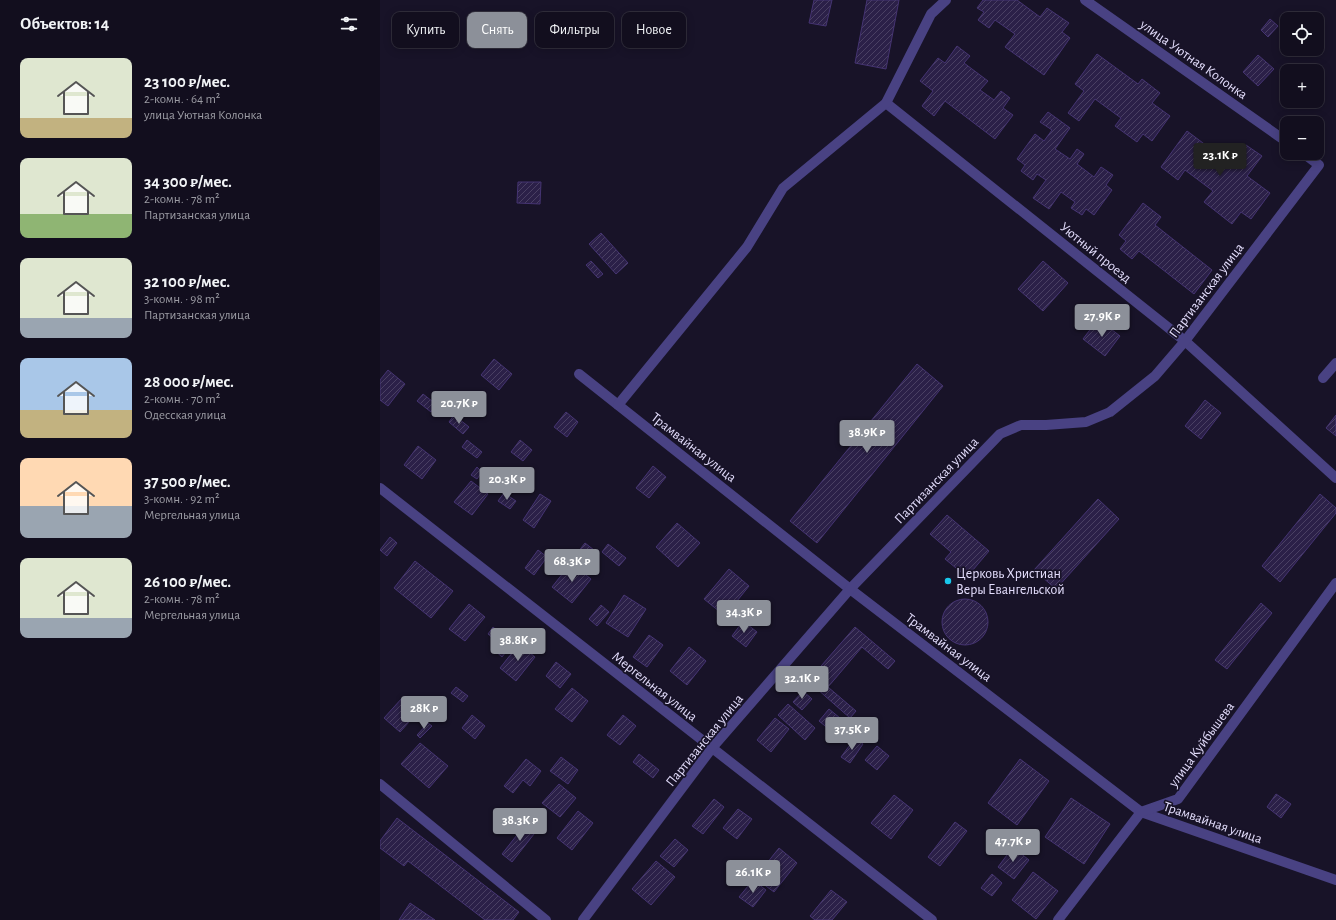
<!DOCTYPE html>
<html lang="ru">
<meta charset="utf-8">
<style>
body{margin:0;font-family:"Alegreya Sans",sans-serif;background:#1b1727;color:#f1f3f6;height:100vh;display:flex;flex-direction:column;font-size:15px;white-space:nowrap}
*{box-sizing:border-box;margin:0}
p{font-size:13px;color:#9c9ca4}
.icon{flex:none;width:22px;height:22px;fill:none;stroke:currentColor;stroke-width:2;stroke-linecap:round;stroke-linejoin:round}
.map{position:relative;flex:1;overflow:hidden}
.drawer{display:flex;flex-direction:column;background:#120e1e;width:380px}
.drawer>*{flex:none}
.banner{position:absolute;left:12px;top:12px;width:380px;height:36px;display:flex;gap:8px}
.fabs{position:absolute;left:900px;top:12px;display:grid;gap:8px}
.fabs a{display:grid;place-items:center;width:44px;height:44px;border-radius:8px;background:#120e1e;box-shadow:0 2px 10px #0003,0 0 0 1px #312e3c;font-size:20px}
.price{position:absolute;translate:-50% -34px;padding:0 9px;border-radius:4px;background:#8c9099;color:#fff;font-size:13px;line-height:26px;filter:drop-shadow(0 1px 2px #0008)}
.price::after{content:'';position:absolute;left:50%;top:24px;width:12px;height:9px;margin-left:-6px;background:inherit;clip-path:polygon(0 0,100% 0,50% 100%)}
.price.selected{background:#222;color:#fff}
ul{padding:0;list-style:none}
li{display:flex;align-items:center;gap:12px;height:100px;padding:0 20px}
li span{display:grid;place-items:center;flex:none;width:112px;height:80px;border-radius:8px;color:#555}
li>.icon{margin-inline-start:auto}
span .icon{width:48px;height:48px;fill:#fffc;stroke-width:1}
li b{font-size:17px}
h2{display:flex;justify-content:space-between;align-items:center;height:48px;padding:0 20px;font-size:17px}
.pill{padding:0 14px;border-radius:8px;background:#120e1e;box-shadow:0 2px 10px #0003,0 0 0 1px #312e3c;font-size:14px;line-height:36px}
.pill.selected{background:#8c9099;color:#fff}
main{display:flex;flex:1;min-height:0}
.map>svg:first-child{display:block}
.building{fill:url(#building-hatch);stroke:#453472}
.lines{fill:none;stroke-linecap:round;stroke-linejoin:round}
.minor{stroke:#494283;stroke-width:10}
.poi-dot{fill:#19c8ec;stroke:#181328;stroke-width:1.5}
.labels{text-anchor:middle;stroke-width:3.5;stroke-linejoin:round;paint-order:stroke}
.street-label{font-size:14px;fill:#e3ddfc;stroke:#181328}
.poi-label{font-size:14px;fill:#e3ddfc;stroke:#181328;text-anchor:start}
</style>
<main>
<section class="drawer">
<h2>Объектов: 14<svg class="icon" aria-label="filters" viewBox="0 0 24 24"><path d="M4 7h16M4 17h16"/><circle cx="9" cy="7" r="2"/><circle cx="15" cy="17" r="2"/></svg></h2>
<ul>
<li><span style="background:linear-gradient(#dfe7d0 75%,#c2b280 0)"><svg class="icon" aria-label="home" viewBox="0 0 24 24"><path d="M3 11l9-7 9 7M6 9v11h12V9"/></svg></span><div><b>23 100 ₽/мес.</b><p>2-комн. · 64 m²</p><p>улица Уютная Колонка</p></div></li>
<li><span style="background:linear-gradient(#dfe7d0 70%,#8fb573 0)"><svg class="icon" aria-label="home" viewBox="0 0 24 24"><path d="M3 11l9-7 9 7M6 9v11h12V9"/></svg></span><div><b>34 300 ₽/мес.</b><p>2-комн. · 78 m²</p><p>Партизанская улица</p></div></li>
<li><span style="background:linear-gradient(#dfe7d0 75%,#9aa5b1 0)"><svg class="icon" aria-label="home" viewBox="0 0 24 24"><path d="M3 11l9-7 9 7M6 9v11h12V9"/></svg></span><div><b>32 100 ₽/мес.</b><p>3-комн. · 98 m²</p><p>Партизанская улица</p></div></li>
<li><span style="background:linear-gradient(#a9c7e8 65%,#c2b280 0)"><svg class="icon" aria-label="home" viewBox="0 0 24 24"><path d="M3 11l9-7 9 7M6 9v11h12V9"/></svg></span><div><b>28 000 ₽/мес.</b><p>2-комн. · 70 m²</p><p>Одесская улица</p></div></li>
<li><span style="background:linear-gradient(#ffd9b3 60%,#9aa5b1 0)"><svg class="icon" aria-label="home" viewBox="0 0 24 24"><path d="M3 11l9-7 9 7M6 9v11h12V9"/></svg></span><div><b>37 500 ₽/мес.</b><p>3-комн. · 92 m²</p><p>Мергельная улица</p></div></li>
<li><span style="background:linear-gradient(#dfe7d0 75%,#9aa5b1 0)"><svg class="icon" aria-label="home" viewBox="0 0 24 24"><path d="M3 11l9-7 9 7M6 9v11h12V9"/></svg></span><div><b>26 100 ₽/мес.</b><p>2-комн. · 78 m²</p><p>Мергельная улица</p></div></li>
</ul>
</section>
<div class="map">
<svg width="956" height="920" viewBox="0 0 956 920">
<defs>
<pattern id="building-hatch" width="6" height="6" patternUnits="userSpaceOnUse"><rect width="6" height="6" fill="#2b2048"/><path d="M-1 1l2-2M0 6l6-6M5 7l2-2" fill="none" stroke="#4a4063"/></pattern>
</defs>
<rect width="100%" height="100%" fill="#181328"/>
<g class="building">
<polygon points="434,0 452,0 446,26 429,23"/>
<polygon points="487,0 519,0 506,69 475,63"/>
<polygon points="603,0 637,0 660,17 667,8 689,23 682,32 690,38 664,75 625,47 635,34 615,20 609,28 598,20 604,12 597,8"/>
<polygon points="890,19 898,26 888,37 881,30"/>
<polygon points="577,46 590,56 584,63 608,81 600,90 614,100 621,91 630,98 623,108 633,115 615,139 565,101 554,116 542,106 553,91 540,81 558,58 565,63"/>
<polygon points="717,54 758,84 762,79 780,93 772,103 790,116 772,141 763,134 757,142 735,126 741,118 715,99 699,121 688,113 704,91 695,84"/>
<polygon points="878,55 894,69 878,86 863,72"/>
<polygon points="668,112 690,128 675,149 690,159 697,149 704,154 697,164 714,177 721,167 733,175 726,185 732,190 714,215 706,209 702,215 691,208 695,202 681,192 669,209 653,198 666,180 657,174 653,180 641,171 645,165 637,159 655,134 664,141 672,130 660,122"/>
<polygon points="807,131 851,164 866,145 882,156 867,176 890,193 871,219 861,212 852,224 824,202 833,191 805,170 798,180 781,167"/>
<polygon points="138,182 161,182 160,204 137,203"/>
<polygon points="763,203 781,217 775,225 832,270 814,294 759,251 752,259 740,249 746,241 739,235"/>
<polygon points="221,233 248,263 236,274 209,244"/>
<polygon points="211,261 223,274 218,278 206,265"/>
<polygon points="663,261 688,283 663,311 638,289"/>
<polygon points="718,319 740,336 725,356 703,339"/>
<polygon points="114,359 132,374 119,390 101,375"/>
<polygon points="537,364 563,386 437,543 410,521"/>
<polygon points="8,370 25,384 8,406 0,400 0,380"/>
<polygon points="43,394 57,405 51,412 37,401"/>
<polygon points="825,400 841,413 821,439 805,426"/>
<polygon points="186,412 198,422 187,437 174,427"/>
<polygon points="74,415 89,427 83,434 69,422"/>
<polygon points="956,415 956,436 946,428"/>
<polygon points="87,440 102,452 97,458 82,447"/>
<polygon points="140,440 152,450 143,461 131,452"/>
<polygon points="38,446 56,460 42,479 24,465"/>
<polygon points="273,466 286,477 269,498 256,488"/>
<polygon points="97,467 102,472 97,479 91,475"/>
<polygon points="91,481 108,494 92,515 74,502"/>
<polygon points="124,493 136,501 130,509 118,501"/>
<polygon points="160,494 171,501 154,528 143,520"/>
<polygon points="940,494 956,508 956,513 900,582 882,566"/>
<polygon points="718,499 739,519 676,589 654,570"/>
<polygon points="567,515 609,551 587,577 565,559 571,552 550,534"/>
<polygon points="297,523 320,543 298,567 276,547"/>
<polygon points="10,537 17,543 7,556 0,550"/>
<polygon points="205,543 214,550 206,560 197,553"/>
<polygon points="228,544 246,558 239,566 222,552"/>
<polygon points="158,550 167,557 154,575 145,568"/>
<polygon points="35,561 73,591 51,618 14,588"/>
<polygon points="191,563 211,579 192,603 172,587"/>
<polygon points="349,569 369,586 345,616 324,599"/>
<polygon points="244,595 266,609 248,637 226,623"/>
<circle cx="585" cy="622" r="23"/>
<polygon points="881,603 892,613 847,669 835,660"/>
<polygon points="89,604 105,617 85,641 69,629"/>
<polygon points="221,605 229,612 217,626 209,619"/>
<polygon points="363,621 377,632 366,647 352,636"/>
<polygon points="113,627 120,633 115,640 108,634"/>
<polygon points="475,627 515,661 508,669 482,647 448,687 476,711 470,718 428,681"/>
<polygon points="269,635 283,645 267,667 253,657"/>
<polygon points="124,636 133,643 122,657 113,649"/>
<polygon points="139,644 155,657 136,681 120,668"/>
<polygon points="309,647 326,661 307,685 290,671"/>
<polygon points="176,662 191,674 180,688 166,676"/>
<polygon points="76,687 88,696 83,702 71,693"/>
<polygon points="192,688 208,701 192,722 175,709"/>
<polygon points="423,691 432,699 422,710 413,702"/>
<polygon points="23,697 39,711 20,732 4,718"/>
<polygon points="408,704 435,728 425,740 398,715"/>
<polygon points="449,709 460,718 450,730 439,721"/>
<polygon points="92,715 105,726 95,739 82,728"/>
<polygon points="243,715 256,726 240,745 227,735"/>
<polygon points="395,718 409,729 391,752 377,740"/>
<polygon points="48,723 52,726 40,738 37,735"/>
<polygon points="475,738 483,744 470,763 461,757"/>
<polygon points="40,743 68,766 49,788 21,764"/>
<polygon points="497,746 509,756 497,770 485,760"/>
<polygon points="259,754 279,770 273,778 253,762"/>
<polygon points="181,757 198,770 188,784 170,771"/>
<polygon points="146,759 161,771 150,786 143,780 133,793 124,786"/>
<polygon points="640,759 669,781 637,825 608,803"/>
<polygon points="179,784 196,798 180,817 162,803"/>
<polygon points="896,794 911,804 901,818 887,807"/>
<polygon points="514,795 533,810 511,839 491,823"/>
<polygon points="691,798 730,824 704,864 665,837"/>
<polygon points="334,799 344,807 323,834 312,826"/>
<polygon points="358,809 372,819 357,839 343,828"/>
<polygon points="198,811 213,823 192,850 177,838"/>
<polygon points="17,818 139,912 133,920 105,920 28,861 24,866 0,848 0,841"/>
<polygon points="148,821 158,829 132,862 122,854"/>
<polygon points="575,822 587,831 560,866 548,857"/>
<polygon points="295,839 308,850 294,867 280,856"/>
<polygon points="633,847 649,860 634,879 618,867"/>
<polygon points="399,848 417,863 394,892 375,878"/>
<polygon points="276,861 295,877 271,905 252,889"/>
<polygon points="653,872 678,891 656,919 632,900"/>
<polygon points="612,874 622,883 612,896 601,888"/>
<polygon points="373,880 386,890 373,907 359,897"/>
<polygon points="451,890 467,902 452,920 435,920 430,916"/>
<polygon points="30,903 55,920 19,920"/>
</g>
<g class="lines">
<g class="minor">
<polyline points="705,0 907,142"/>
<polyline points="506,103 805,341 956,478"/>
<polyline points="199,374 470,589 761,812 956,880"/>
<polyline points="943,378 956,363"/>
<polyline points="238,405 367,247 403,188 506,103 551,14 566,0"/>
<polyline points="0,488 552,920"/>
<polyline points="0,784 166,920"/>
<polyline points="203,920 332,748 470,589 620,434 641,425 666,425 706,422 730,412 775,376 805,341 939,165 923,153"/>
<polyline points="678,920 761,812 798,799 956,583"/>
</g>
</g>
<circle class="poi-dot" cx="568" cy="581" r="4"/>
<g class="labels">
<g class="street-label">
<text transform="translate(814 59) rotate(35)" y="5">улица Уютная Колонка</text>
<text transform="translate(716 252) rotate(39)" y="5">Уютный проезд</text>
<text transform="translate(826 290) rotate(-53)" y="5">Партизанская улица</text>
<text transform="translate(314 447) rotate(38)" y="5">Трамвайная улица</text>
<text transform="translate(556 480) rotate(-46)" y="5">Партизанская улица</text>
<text transform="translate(569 647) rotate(37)" y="5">Трамвайная улица</text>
<text transform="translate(275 686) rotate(38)" y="5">Мергельная улица</text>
<text transform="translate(324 740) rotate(-51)" y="5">Партизанская улица</text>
<text transform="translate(821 744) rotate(-54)" y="5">улица Куйбышева</text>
<text transform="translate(833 822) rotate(19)" y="5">Трамвайная улица</text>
</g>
<g class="poi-label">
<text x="576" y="578">Церковь Христиан<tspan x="576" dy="16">Веры Евангельской</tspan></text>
</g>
</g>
</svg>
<div class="fabs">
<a><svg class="icon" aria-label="locate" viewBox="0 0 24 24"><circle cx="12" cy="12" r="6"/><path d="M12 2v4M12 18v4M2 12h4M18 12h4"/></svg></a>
<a>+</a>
<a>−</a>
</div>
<b class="price selected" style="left:840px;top:177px">23.1K ₽</b>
<b class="price" style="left:722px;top:338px">27.9K ₽</b>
<b class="price" style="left:79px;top:425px">20.7K ₽</b>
<b class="price" style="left:487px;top:454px">38.9K ₽</b>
<b class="price" style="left:127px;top:501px">20.3K ₽</b>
<b class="price" style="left:192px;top:583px">68.3K ₽</b>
<b class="price" style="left:364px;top:634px">34.3K ₽</b>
<b class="price" style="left:138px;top:662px">38.8K ₽</b>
<b class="price" style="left:422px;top:700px">32.1K ₽</b>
<b class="price" style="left:44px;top:730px">28K ₽</b>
<b class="price" style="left:472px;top:751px">37.5K ₽</b>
<b class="price" style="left:140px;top:842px">38.3K ₽</b>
<b class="price" style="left:633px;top:863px">47.7K ₽</b>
<b class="price" style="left:373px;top:894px">26.1K ₽</b>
<div class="banner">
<a class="pill">Купить</a>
<a class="pill selected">Снять</a>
<a class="pill">Фильтры</a>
<a class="pill">Новое</a>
</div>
</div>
</main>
